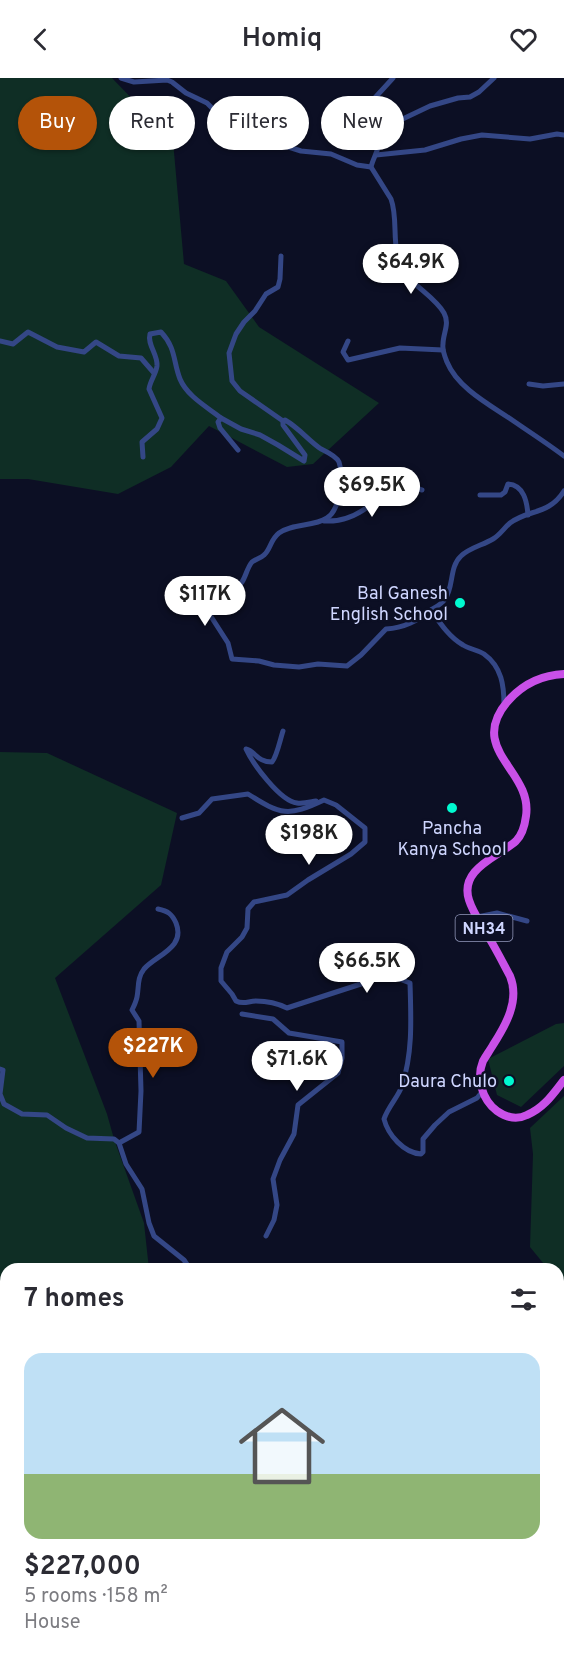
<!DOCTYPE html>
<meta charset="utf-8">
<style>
body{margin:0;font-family:Overpass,sans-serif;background:#f7f7f7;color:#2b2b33;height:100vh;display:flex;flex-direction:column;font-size:22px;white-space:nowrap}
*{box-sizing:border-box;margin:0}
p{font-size:20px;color:#7c7c81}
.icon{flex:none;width:33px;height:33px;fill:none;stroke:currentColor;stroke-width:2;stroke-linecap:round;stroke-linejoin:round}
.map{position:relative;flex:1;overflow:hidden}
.panel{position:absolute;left:0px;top:1185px;width:564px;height:404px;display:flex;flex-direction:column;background:#fff;border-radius:18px 18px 0 0;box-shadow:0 2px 4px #0004}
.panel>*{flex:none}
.hud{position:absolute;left:18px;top:18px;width:528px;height:54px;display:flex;gap:12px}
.price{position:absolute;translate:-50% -51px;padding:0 14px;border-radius:21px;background:#fff;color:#222;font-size:20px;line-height:39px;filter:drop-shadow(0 2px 3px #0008)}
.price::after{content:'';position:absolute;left:50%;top:36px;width:18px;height:14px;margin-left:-9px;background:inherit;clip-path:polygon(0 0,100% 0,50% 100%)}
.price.active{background:#b45309;color:#fff}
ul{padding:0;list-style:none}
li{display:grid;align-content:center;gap:12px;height:318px;padding:0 24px}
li+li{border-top:2px solid #e1e1e2}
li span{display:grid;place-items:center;height:186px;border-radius:18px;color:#555}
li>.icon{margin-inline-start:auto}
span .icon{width:108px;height:108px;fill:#fffc;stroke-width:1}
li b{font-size:26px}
h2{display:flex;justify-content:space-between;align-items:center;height:72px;padding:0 24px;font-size:26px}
.pill{padding:0 21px;border-radius:27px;background:#fff;box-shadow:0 2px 4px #0004;font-size:21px;line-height:54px}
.pill.active{background:#b45309;color:#fff}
header{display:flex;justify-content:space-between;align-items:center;height:78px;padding:0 24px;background:#fff;font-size:27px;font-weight:600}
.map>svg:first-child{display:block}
.green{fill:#0f2e25}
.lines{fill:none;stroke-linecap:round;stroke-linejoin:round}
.minor{stroke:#344786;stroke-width:5}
.trunk{stroke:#c950e8;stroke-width:8}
.poi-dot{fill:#00fad0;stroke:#0c0f24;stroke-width:2}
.labels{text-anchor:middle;stroke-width:5;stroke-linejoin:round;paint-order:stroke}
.shield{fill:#0c0f24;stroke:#949abd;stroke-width:1.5}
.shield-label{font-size:16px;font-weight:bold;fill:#cfd6ff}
.poi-label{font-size:18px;fill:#cfd6ff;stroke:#0c0f24;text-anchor:end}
</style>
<header><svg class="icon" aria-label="back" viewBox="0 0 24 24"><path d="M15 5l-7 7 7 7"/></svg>Homiq<svg class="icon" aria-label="heart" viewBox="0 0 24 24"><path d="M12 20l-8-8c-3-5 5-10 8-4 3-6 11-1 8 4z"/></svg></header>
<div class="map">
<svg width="564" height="1588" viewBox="0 0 564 1588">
<rect width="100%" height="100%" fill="#0c0f24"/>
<g class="green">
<polygon points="0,0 112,0 173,63 184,186 226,203 259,249 379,325 313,386 287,389 209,348 171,389 118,416 28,401 0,401"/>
<polygon points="0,674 47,675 177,735 161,807 55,900 107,1036 114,1061 144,1145 149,1191 6,1191 6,1436 0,1436"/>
<polygon points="564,945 564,988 521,1029 497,1017 488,981 556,946"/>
<polygon points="564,1018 564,1394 558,1390 558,1191 548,1191 530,1169 533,1076 530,1050"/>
</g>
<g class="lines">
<g class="minor">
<polyline points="121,0 134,4 167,2 172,4 186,15 207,25 229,47 244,50 260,60 301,73 331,76 357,87 371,89"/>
<path d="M378 55C382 68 374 77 371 89L391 121C398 140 392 163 399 184 407 206 433 216 444 235 450 246 443 255 443 266 442 272 445 279 447 284 458 311 492 328 515 344 531 355 548 366 564 378"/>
<polyline points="378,55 390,47 430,28 458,20 470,19 479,14 494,0"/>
<polyline points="378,55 361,44 358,36 361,30 372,23 393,0"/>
<polyline points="376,77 425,72 461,61 482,57 530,61 557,56 564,57"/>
<polyline points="281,178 280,201 278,209 266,216 255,233 244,244 236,256 229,275 232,303 240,313 283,343"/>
<polyline points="0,263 13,266 28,254 57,269 84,274 96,264 119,278 141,280 154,295"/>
<polyline points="348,263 343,274 348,282 400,270 443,272"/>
<polyline points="529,306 543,308 564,306"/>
<path d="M238 372 220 350 218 344 221 340 241 351 260 357 278 367 304 383 305 377 283 347V343L285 342C299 350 308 362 321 371 327 374 336 378 339 384 344 398 340 432 327 440 313 449 293 445 279 455 270 462 271 471 264 477 261 480 256 481 252 484 247 490 246 498 242 504 232 518 219 521 210 537L228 565 232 581 259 583 274 587 299 589 318 586 347 588 361 577 386 551C404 550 417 543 431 532"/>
<path d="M143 379 142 364 157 351 162 340 149 311C150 303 156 296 157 288 158 276 147 267 150 256L161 254C176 270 173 283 180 301 187 318 207 329 221 340"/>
<path d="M480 417H501L505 414 508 406C524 407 527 424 528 437"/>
<path d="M324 443C340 444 356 438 369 428 380 421 394 408 408 408 412 409 418 411 422 412"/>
<path d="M504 627C504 608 502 589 484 576 478 572 469 571 463 567 449 559 440 545 431 532 436 529 442 526 445 521 454 509 449 489 461 478 469 470 483 467 493 461 500 457 504 450 510 445 529 431 549 437 564 413"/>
<path d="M283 653C280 662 277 678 272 684 257 684 255 673 246 671 253 686 280 723 297 725 303 726 310 724 316 723"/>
<path d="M182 740 199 735 212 721 248 716C281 737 288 739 324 722L336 727 365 750V764L351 776 308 802 287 817 254 824 248 831 247 850 242 859 227 874 221 890V903L232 916 236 923C244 927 248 923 256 923 268 923 277 925 287 930L367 904 380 897H389L410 905C411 940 413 974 402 1008 398 1019 388 1029 384 1041 388 1057 404 1075 421 1076L423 1074V1061L435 1047 449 1034 477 1020 482 1014"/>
<path d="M158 831C168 833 172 836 176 845 186 870 156 877 144 891 137 900 139 909 137 919 136 924 134 928 132 932L139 943 141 1013 139 1054 119 1065 126 1086 142 1111 149 1145 154 1158 184 1182 190 1191"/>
<polyline points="477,839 497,835 527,843"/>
<polyline points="242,936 273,941 289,955 342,964 342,980 338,995 298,1027 294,1056 280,1082 273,1101 277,1127 274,1142 266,1158"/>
<polyline points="0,991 3,992 0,1016 4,1026 22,1036 47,1037 66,1050 87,1060 114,1061 119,1065"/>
<polyline points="558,1309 564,1312"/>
<polyline points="558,1325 564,1329"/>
<polyline points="564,1356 562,1365 564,1374"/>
<polyline points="558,1392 564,1401"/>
<polyline points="0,1441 6,1442"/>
<polyline points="406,1582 410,1588"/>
<polyline points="425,1582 428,1588"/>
<polyline points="547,1582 550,1588"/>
</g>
<path class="trunk" d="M564 596C542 597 523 606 508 623 466 672 533 692 526 738 525 746 522 757 516 763 498 779 459 791 469 822 473 835 482 847 488 858 496 871 503 885 510 898 520 922 506 947 493 967 490 972 486 978 483 983 476 1000 482 1022 497 1033 507 1040 517 1042 527 1037 544 1030 553 1016 564 1002"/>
</g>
<g class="poi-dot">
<circle cx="460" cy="525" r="6"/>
<circle cx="452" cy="730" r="6"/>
<circle cx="509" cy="1003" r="6"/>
</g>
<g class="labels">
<rect class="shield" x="455.5" y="837" width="57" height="26" rx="4.5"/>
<g class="shield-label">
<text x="484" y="856">NH34</text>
</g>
<g class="poi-label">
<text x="448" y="521">Bal Ganesh<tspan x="448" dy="21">English School</tspan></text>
<text x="452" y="756" text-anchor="middle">Pancha<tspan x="452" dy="21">Kanya School</tspan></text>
<text x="497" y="1009">Daura Chulo</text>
</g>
</g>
</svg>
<b class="price" style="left:411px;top:217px">$64.9K</b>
<b class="price" style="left:372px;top:440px">$69.5K</b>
<b class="price" style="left:205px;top:549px">$117K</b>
<b class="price" style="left:309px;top:788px">$198K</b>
<b class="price" style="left:367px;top:916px">$66.5K</b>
<b class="price active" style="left:153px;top:1001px">$227K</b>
<b class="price" style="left:297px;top:1014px">$71.6K</b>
<div class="hud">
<a class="pill active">Buy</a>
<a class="pill">Rent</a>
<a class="pill">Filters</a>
<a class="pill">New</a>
</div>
<section class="panel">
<h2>7 homes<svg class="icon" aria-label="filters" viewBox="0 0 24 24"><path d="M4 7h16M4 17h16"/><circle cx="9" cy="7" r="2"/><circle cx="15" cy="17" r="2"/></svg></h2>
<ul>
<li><span style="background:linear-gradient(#bfe0f5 65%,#8fb573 0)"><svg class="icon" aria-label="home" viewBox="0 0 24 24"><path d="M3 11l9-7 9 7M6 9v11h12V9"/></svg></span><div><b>$227,000</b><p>5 rooms · 158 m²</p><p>House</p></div></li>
</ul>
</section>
</div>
